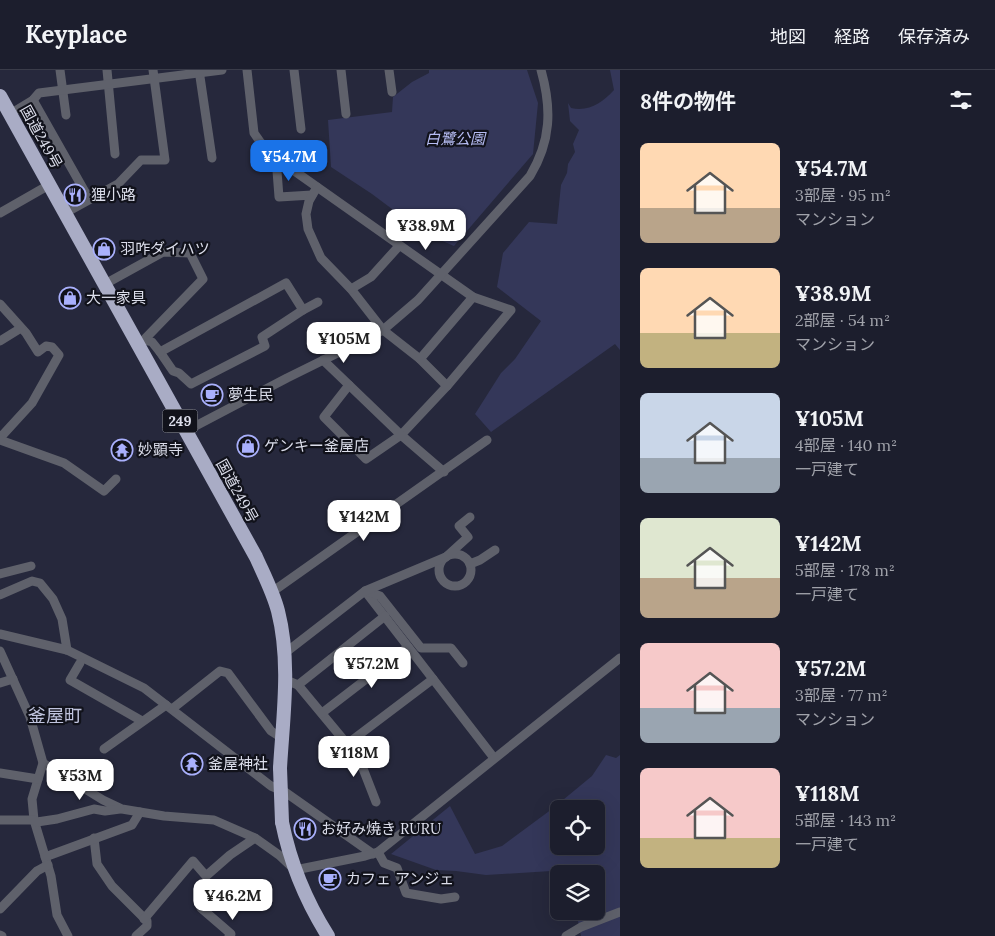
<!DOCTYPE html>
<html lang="ja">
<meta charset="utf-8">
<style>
body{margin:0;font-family:Lora,"Noto Sans JP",serif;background:#252735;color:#f1f3f6;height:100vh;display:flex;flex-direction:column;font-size:19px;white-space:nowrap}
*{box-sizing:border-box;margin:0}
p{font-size:16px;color:#a0a2aa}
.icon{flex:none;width:28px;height:28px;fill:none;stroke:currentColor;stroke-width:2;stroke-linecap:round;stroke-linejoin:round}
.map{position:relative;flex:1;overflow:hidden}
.details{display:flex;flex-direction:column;background:#1c1e2d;width:375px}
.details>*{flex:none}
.tools{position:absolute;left:550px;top:730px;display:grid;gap:10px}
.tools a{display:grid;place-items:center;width:55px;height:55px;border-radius:8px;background:#1c1e2d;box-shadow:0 5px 20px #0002,0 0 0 1px #3a3c49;font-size:25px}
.price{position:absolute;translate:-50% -42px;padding:0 11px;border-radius:10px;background:#fff;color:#222;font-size:16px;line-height:32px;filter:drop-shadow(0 1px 2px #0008)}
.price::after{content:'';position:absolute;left:50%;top:30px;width:15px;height:11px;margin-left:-8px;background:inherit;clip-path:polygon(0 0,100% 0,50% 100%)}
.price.on{background:#1a73e8;color:#fff}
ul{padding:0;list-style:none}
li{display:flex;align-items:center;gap:15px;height:125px;padding:0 20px}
li span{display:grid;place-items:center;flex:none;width:140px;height:100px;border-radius:8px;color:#555}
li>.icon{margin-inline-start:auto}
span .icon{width:60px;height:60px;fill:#fffc;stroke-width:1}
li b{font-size:21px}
h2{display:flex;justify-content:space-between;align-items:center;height:60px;padding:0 20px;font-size:21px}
header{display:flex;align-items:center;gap:30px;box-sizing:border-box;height:70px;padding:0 25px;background:#1c1e2d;border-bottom:1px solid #3a3c49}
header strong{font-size:24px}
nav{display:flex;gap:28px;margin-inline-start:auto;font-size:18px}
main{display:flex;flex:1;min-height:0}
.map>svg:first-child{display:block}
.green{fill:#343759;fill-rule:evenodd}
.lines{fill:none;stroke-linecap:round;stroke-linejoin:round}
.minor{stroke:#5f616b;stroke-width:9}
.highway{stroke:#a9acc5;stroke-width:14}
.highway-bridge{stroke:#a9acc5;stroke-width:14}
.labels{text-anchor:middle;stroke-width:4.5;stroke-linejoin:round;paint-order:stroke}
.shield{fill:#11121b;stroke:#9fa1ad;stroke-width:1}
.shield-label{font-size:14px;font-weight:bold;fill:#dcdeeb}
.street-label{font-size:15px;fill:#dcdeeb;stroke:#11121b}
.park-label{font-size:15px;font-style:italic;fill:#b6bcf3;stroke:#11121b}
.poi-label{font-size:15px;fill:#dcdeeb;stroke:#11121b;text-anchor:start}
.quarter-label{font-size:18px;fill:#bfc3dd;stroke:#11121b}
</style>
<header>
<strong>Keyplace</strong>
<nav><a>地図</a><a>経路</a><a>保存済み</a></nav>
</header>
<main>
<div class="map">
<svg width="620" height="866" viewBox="0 0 620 866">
<rect width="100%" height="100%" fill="#26283c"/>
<g class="green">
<polygon points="429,0 527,0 538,33 533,84 454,176 424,163 372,124 331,97 328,50 392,42 393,27 412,12 429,3"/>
<path d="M610 0H620V280L615 274 491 362 475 344 501 303 515 289 541 251 497 217 503 183 529 152 557 154 561 115 567 103 568 94 575 82 573 74 579 60 570 51 568 33 571 38C589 42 602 33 614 20Z"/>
<path d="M606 685 616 688 620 685V866H581L576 841H596V804H568L567 800 486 805 456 801 436 800 391 784 450 736 475 784 502 776 552 739 592 706ZM559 739H596V776H559Z"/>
</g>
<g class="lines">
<g class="minor">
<polyline points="60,0 66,45"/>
<polyline points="107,0 115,84"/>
<polyline points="199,0 212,88"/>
<polyline points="247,0 254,63 261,73 276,88 473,227 511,240 447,316 401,365 366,389 324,347 349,315"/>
<polyline points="294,0 301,59"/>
<polyline points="341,0 346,44"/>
<polyline points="389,0 392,22"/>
<polyline points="33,30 89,129"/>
<polyline points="10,44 33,30 39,23 222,0"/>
<polyline points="276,88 279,127 312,125"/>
<polyline points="317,117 309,131 306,144 308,159 321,188 351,219 383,260 420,289 447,316"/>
<polyline points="0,143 49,115"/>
<polyline points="65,143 118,114 141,90 165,90 153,0"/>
<polygon points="286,213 303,240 262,267 265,276 191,314 179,303 173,301 160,282"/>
<polyline points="105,214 163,182 190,183 203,209 139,275"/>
<polyline points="351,219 371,207 399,176"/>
<polyline points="0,234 26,263 38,282 46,276 52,277 59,285 32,333 0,368"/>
<polyline points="303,240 318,232"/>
<polyline points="144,270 152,272 160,282"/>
<polyline points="0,271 21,258"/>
<polyline points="420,289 473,227"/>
<polyline points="323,290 401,365 444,402"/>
<path d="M186 361 287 308 370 267 383 260 418 230 530 106C551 71 552 39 541 0"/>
<polyline points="0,370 64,393 104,421 116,409"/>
<circle cx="455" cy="500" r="16"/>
<polyline points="470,494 480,490 495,480"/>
<polyline points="0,504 31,496"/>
<polyline points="365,521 494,688"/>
<polyline points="366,521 380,526 421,578 451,578 463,593"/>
<polyline points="272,522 487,370"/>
<polyline points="0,525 32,511 40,513 53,529 62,549 67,580"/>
<polyline points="0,564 67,580 144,618 271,716 285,722 373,784"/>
<polyline points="0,581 30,647 43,693 32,729 34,750 51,806 57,845 68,866"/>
<polyline points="285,583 365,521 446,487 468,467 459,456 470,447"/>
<polyline points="80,593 70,610 142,651"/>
<polyline points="286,610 298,615 347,674 433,609"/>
<polyline points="0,613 13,609"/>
<polyline points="298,615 385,546"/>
<polyline points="172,639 220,601 228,603 271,661 282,668"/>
<polyline points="322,643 408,577"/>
<polyline points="347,674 362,696 376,732"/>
<polyline points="104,679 166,635"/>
<polyline points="43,693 103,730 122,739 164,746 214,750 255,768 279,785 295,800 365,786 378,782 620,588"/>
<polyline points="0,703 38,709"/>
<polyline points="0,750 34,750 37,752 57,749 94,739 105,741 120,739"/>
<polyline points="94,768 97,794 112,816 147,851 147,856 136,866"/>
<polyline points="378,782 384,793 397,798 406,823 441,829 455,827"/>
<polyline points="45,787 132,755 140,742"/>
<polyline points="201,832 201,838 231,864 229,866"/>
<polyline points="0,839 37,801 48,795"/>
<polyline points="144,849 193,791 206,806 230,785 255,768"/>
<polyline points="0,865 2,866"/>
<polyline points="566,866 581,857 620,842"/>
</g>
<g class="highway">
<path d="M0 26 256 487C264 505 273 522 278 541 291 592 283 646 280 698"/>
<path d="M282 752C290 792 306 831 328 866"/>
</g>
<polyline class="highway-bridge" points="280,698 282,752"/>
</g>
<defs>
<g id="restaurant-ring" transform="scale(1.125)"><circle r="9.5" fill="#11121b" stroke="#a9b0fc" stroke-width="1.5"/><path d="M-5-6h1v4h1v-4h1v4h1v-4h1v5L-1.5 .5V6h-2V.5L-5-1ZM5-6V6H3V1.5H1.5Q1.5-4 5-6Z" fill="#a9b0fc"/></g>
<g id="shop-ring" transform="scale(1.125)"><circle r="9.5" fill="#11121b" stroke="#a9b0fc" stroke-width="1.5"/><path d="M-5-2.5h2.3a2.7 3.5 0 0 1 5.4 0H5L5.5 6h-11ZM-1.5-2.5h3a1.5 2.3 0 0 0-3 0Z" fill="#a9b0fc"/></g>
<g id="cafe-ring" transform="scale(1.125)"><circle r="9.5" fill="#11121b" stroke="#a9b0fc" stroke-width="1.5"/><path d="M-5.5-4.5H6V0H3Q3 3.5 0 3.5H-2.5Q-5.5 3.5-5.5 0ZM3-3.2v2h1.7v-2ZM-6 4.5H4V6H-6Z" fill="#a9b0fc"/></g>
<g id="temple-ring" transform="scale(1.125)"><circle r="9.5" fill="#11121b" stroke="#a9b0fc" stroke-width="1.5"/><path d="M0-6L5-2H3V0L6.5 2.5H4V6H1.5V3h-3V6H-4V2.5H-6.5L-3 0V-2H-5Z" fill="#a9b0fc"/></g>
</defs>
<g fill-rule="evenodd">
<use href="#restaurant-ring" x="75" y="125"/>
<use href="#shop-ring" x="104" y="179"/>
<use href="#shop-ring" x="70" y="228"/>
<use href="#cafe-ring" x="212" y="325"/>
<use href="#shop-ring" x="248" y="376"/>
<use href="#temple-ring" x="122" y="380"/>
<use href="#temple-ring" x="192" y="694"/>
<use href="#restaurant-ring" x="305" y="759"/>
<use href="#cafe-ring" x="330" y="809"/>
</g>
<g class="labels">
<rect class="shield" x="162.5" y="339.5" width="35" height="23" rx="4"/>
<g class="shield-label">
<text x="180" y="356">249</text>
</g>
<g class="street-label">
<text transform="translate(41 67) rotate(61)" y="5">国道249号</text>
<text transform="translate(237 421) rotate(61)" y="5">国道249号</text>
</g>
<g class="park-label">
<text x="455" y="74">白鷺公園</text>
</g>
<g class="poi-label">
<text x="91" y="130">狸小路</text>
<text x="120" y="184">羽咋ダイハツ</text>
<text x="86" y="233">大一家具</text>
<text x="228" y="330">夢生民</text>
<text x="264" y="381">ゲンキー釜屋店</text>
<text x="138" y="385">妙顕寺</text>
<text x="208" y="699">釜屋神社</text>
<text x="321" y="764">お好み焼き RURU</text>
<text x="346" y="814">カフェ アンジェ</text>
</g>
<g class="quarter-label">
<text x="55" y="652">釜屋町</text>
</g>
</g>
</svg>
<div class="tools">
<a><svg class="icon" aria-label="locate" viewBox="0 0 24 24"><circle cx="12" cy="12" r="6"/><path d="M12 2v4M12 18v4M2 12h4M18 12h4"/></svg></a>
<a><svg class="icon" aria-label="layers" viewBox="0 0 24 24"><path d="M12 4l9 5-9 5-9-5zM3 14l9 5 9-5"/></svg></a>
</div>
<b class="price on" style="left:289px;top:112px">¥54.7M</b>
<b class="price" style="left:426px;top:181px">¥38.9M</b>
<b class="price" style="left:344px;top:294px">¥105M</b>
<b class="price" style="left:364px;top:472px">¥142M</b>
<b class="price" style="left:372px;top:619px">¥57.2M</b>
<b class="price" style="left:354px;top:708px">¥118M</b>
<b class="price" style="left:80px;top:731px">¥53M</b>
<b class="price" style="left:233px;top:851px">¥46.2M</b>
</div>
<section class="details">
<h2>8件の物件<svg class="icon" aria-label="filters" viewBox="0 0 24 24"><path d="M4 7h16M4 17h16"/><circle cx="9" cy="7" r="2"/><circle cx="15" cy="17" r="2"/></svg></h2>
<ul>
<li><span style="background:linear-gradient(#ffd9b3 65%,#b9a48a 0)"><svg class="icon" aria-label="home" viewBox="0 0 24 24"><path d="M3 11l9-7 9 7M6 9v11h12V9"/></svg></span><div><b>¥54.7M</b><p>3部屋 · 95 m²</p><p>マンション</p></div></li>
<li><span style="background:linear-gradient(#ffd9b3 65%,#c2b280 0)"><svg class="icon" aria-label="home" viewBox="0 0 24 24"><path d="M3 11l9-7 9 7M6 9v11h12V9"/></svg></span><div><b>¥38.9M</b><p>2部屋 · 54 m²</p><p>マンション</p></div></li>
<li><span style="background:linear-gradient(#c9d6e8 65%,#9aa5b1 0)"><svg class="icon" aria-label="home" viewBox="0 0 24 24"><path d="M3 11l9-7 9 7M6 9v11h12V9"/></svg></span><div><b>¥105M</b><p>4部屋 · 140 m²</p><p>一戸建て</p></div></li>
<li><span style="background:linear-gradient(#dfe7d0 60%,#b9a48a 0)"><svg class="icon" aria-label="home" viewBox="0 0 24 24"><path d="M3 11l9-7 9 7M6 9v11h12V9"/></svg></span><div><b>¥142M</b><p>5部屋 · 178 m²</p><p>一戸建て</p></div></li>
<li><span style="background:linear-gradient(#f6c9c9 65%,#9aa5b1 0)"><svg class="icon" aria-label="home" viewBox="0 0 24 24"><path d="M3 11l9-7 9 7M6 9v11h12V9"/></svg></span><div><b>¥57.2M</b><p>3部屋 · 77 m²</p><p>マンション</p></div></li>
<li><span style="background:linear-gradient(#f6c9c9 70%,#c2b280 0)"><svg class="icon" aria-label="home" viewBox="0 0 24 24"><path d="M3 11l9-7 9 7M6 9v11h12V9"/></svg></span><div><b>¥118M</b><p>5部屋 · 143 m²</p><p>一戸建て</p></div></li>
</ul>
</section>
</main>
